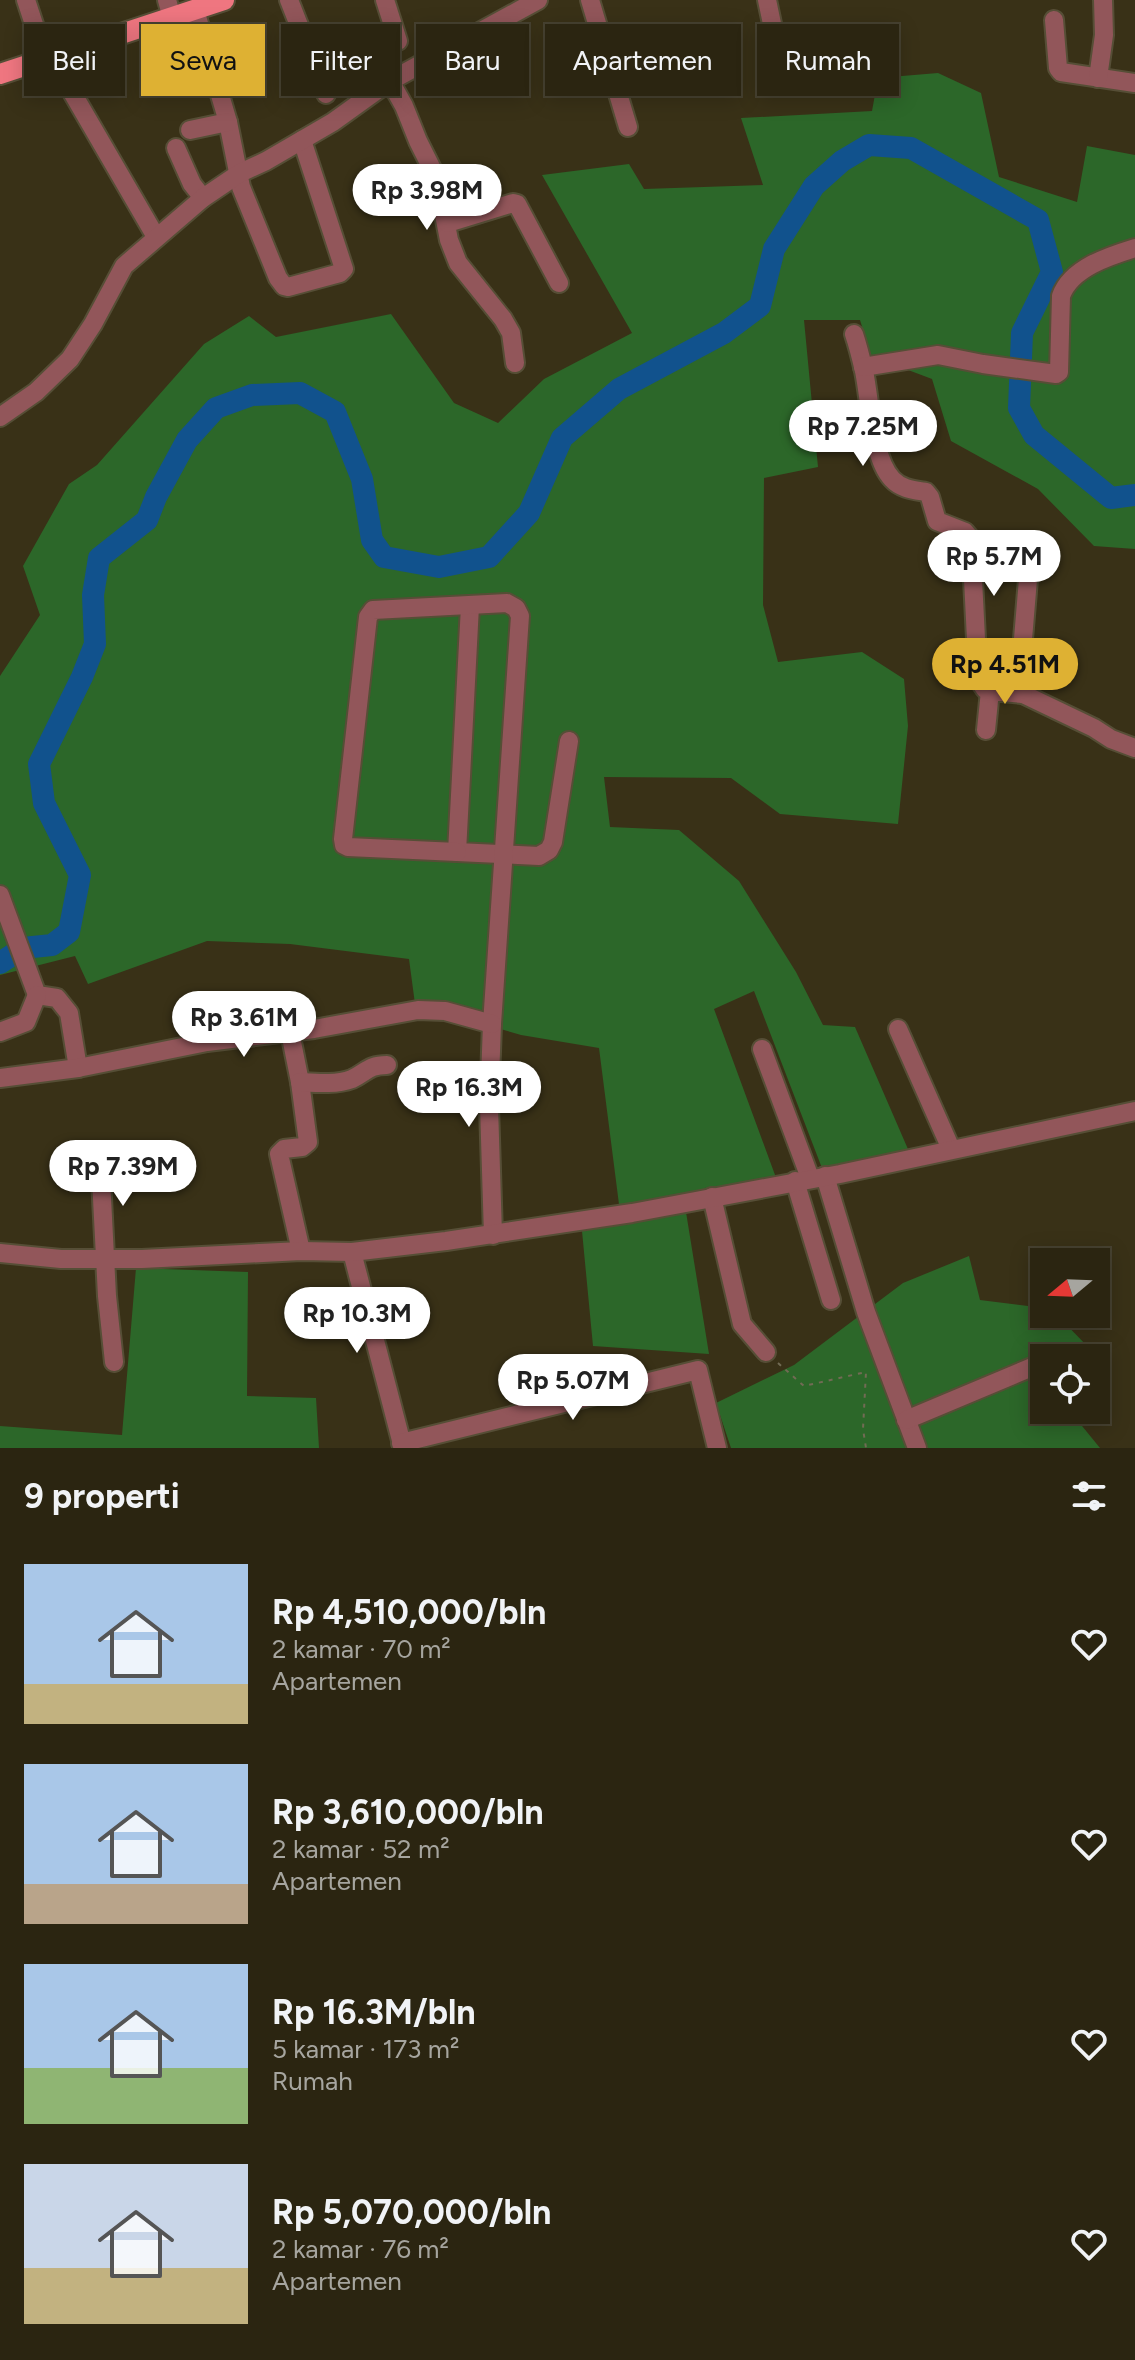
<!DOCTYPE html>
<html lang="id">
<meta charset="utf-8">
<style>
body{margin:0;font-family:Figtree,sans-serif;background:#37311f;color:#f1f3f6;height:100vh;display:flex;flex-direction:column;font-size:30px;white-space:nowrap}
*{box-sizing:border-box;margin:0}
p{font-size:26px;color:#a6a59f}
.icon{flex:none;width:44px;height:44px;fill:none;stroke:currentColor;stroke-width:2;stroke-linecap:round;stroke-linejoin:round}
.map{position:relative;height:1448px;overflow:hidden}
.details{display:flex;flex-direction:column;background:#2b2511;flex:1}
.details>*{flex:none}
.guide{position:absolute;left:24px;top:24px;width:1088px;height:72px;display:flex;gap:16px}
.needle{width:52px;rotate:251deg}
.buttons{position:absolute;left:1030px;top:1248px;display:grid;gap:16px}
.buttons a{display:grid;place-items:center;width:80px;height:80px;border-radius:0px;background:#2b2511;box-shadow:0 4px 20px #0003,0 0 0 2px #474231;font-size:40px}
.price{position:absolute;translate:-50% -68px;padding:0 18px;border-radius:28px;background:#fff;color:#222;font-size:26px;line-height:52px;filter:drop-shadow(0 2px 4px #0008)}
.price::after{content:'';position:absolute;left:50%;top:48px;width:24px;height:18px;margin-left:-12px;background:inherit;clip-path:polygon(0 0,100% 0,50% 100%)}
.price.active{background:#deb133;color:#111}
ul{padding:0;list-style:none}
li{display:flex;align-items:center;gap:24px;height:200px;padding:0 24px}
li span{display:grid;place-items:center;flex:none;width:224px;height:160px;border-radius:0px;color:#555}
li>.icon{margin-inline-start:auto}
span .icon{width:96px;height:96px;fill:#fffc;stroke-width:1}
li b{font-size:34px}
h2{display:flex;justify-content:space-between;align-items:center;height:96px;padding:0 24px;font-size:34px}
.tag{padding:0 28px;border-radius:0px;background:#2b2511;box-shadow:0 4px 20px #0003,0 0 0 2px #474231;font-size:28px;line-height:72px}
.tag.active{background:#deb133;color:#111}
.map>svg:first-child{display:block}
.green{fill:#2c6729}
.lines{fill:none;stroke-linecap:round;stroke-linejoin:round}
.river{stroke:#11528d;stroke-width:22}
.minor-casing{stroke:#564e36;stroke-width:22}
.major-casing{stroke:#564e36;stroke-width:24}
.path{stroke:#716b54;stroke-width:2;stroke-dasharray:4 6;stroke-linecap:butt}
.minor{stroke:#92565a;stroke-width:18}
.major{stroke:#ef7680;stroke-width:20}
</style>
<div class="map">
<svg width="1135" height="1448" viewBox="0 0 1135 1448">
<rect width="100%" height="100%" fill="#393117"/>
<g class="green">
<polygon points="938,73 981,93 999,177 1077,202 1087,146 1135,155 1135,549 1094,546 1038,489 951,441 932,379 871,356 860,320 804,320 818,467 764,478 763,605 778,662 862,652 904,679 908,726 898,824 780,814 731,778 604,777 610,827 679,830 739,881 796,972 823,1025 855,1027 914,1163 825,1176 754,991 714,1009 782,1194 686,1212 709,1354 593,1346 582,1231 621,1220 599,1048 521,1035 415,1004 409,959 290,944 207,941 88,984 75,956 0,975 0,676 40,615 23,566 69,484 97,465 204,344 249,316 276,337 391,314 454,403 498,423 544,379 632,333 542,175 629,164 644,189 763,185 741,118 872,111 878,78"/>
<polygon points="969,1256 980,1300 1044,1308 1044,1314 1056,1314 1091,1350 1088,1358 1044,1358 1044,1410 1069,1410 1100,1448 731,1448 716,1403 794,1365 903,1283"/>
<polygon points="136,1268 248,1272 247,1396 316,1398 319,1448 0,1448 0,1426 122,1435"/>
</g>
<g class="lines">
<polyline class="river" points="0,963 23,948 52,945 69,932 80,875 44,803 39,764 82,677 95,644 93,595 99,558 147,520 156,497 187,440 216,408 252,395 300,393 335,412 362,479 372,540 384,557 439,567 489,557 529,513 562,438 619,389 724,333 760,306 774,249 814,186 842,161 869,145 911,148 1038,220 1052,272 1022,333 1019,408 1034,435 1111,498 1135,495"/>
<g class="minor-casing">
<g id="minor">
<polyline points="26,0 45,58"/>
<polyline points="167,0 172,18"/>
<polyline points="289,0 326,94"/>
<polyline points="385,0 398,41"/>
<polyline points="590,0 628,127"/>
<path d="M767 0 779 57C788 71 800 68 815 67"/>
<polyline points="195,10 228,122 241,187 278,278 284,286 288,287 340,273 344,269 302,140"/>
<polyline points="1054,20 1058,68 1061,72 1135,83"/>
<polyline points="51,56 156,237"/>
<polyline points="1098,78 1104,35 1103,0"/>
<polyline points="390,81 404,106 418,141 437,179 449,240 458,263 503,319 511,333 515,363"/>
<polyline points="190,130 228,122"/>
<polyline points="176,148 192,184 203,198"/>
<polyline points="448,223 513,203 517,204 559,283"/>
<path d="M854 334C858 346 861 358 864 371 870 399 872 458 892 479 901 489 914 490 926 492L930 497 937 521 965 532 971 539 978 679 985 689 990 691"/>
<path d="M863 367 938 355 983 364 1056 374 1059 372 1061 296C1071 268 1109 256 1135 248"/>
<polyline points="0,417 36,392 70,359 93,324 124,266 203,198 240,173 266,161 333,122 390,81 538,0"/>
<polyline points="1029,567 1021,663 1023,694 1094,728 1111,739 1135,748"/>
<polyline points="470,606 457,852 539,856 549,850 553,842 569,741"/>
<polyline points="986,730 990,691 1023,694"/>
<polyline points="457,852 348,847 344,845 343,839 368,617 373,610 507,603 516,608 520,616 492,1024 489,1106 493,1235"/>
<polyline points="0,895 37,995 57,998 69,1013 78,1068"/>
<polyline points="898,1029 951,1149"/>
<polyline points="0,1032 26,1022 37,995"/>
<polyline points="290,1032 300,1082 308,1142 302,1147 284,1149 279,1154 301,1251"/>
<polyline points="762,1049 810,1178"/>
<polyline points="0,1078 78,1068 207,1042 314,1029 418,1010 445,1011 492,1024"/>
<path d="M300 1082C316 1083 336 1085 352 1079 367 1072 368 1065 387 1065"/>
<polyline points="100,1159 107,1296 114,1362"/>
<polyline points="825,1176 866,1312 917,1448"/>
<polyline points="795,1181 831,1300"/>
<polyline points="712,1197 742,1324 766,1352"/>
<polyline points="352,1252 403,1448"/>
<polyline points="0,1253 61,1259 142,1259 301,1251 352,1252 446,1241 632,1213 840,1174 1135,1111"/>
<polyline points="906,1420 1044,1362"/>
<polyline points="401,1443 698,1370 717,1448"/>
</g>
</g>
<g class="major-casing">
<polyline id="major" points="0,74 224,0"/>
</g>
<polyline class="path" points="778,1363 804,1386 866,1372 863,1429 866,1448"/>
<use href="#minor" class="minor"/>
<use href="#major" class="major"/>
</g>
</svg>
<div class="buttons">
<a><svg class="needle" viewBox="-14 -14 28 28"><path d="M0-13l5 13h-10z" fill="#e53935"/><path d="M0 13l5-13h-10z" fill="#a6a59f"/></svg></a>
<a><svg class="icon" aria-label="locate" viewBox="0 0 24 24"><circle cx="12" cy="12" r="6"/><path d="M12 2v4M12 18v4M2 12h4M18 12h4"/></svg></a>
</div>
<b class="price" style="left:427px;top:232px">Rp 3.98M</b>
<b class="price" style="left:863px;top:468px">Rp 7.25M</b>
<b class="price" style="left:994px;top:598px">Rp 5.7M</b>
<b class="price active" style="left:1005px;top:706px">Rp 4.51M</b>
<b class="price" style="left:244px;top:1059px">Rp 3.61M</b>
<b class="price" style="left:469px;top:1129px">Rp 16.3M</b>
<b class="price" style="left:123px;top:1208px">Rp 7.39M</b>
<b class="price" style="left:357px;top:1355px">Rp 10.3M</b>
<b class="price" style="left:573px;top:1422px">Rp 5.07M</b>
<div class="guide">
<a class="tag">Beli</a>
<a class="tag active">Sewa</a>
<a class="tag">Filter</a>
<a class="tag">Baru</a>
<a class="tag">Apartemen</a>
<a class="tag">Rumah</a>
</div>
</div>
<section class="details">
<h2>9 properti<svg class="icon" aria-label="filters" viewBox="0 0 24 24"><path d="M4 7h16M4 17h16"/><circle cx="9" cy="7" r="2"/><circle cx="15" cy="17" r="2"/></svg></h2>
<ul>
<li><span style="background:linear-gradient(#a9c7e8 75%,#c2b280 0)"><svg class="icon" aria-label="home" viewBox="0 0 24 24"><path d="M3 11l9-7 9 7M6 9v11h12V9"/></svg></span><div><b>Rp 4,510,000/bln</b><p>2 kamar · 70 m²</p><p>Apartemen</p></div><svg class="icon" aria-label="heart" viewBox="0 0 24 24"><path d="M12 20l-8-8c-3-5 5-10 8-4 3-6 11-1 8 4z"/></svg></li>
<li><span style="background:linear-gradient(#a9c7e8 75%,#b9a48a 0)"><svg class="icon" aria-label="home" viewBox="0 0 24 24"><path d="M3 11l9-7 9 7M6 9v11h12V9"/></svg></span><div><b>Rp 3,610,000/bln</b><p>2 kamar · 52 m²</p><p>Apartemen</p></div><svg class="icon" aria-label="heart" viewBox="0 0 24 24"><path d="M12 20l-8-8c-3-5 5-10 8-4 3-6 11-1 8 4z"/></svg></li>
<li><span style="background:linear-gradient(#a9c7e8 65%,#8fb573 0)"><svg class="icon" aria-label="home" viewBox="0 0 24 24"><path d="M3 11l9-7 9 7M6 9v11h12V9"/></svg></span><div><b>Rp 16.3M/bln</b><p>5 kamar · 173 m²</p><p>Rumah</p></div><svg class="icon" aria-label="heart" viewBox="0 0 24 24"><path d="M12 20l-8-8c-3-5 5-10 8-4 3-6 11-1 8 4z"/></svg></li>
<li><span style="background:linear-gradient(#c9d6e8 65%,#c2b280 0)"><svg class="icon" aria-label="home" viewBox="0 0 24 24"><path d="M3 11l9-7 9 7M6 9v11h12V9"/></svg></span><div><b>Rp 5,070,000/bln</b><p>2 kamar · 76 m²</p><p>Apartemen</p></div><svg class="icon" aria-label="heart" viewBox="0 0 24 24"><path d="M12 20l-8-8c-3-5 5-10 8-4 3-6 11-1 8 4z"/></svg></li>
</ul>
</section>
